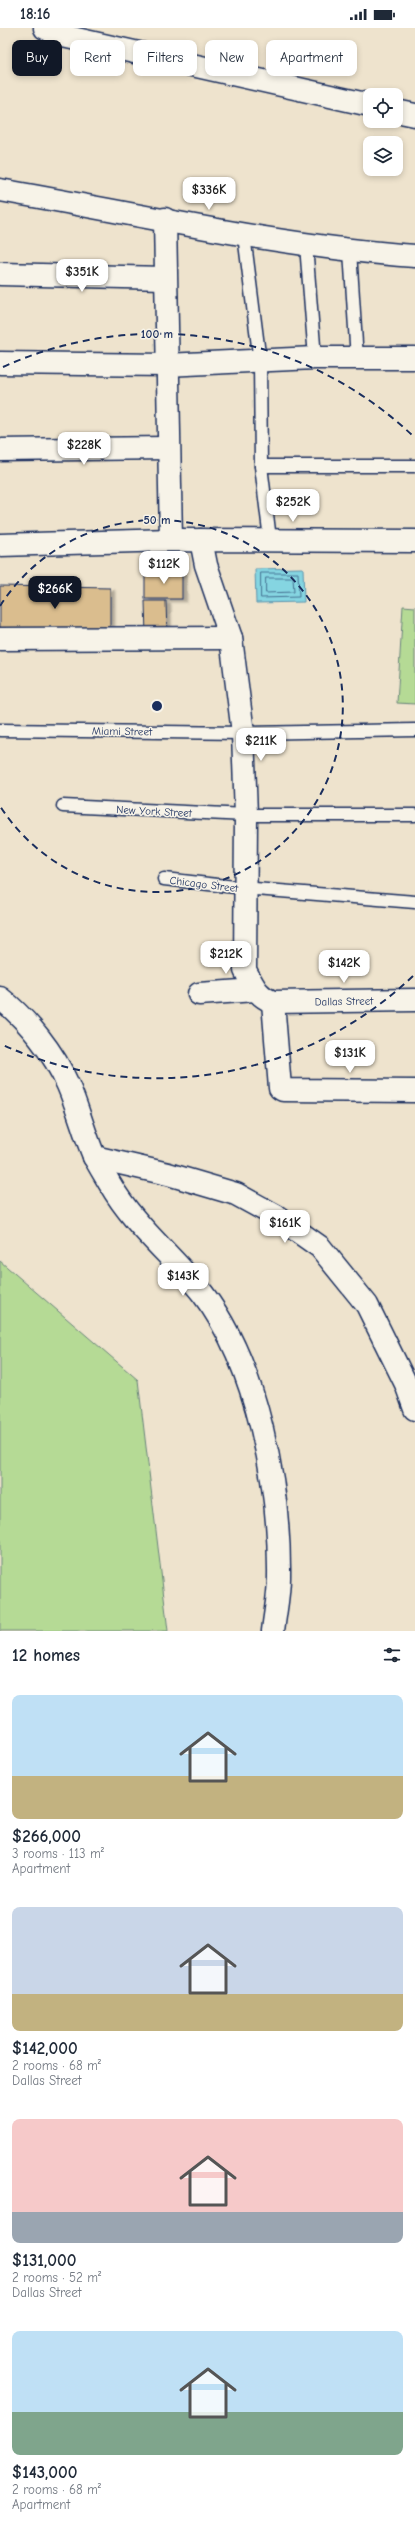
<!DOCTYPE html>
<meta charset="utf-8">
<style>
body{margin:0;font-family:"Comic Neue",sans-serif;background:#f6f6f7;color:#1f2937;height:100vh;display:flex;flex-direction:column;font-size:15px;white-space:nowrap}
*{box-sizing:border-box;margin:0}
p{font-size:13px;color:#747a83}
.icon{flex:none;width:22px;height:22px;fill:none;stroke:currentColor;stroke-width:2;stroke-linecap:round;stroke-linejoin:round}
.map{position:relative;height:1603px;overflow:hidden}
.sheet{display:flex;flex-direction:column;background:#fff;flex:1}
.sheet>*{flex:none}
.top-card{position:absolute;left:12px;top:12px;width:391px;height:36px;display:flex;gap:8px}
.controls{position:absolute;left:363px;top:60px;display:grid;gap:8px}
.controls a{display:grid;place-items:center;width:40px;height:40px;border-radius:8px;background:#fff;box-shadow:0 2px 6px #0003;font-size:20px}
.price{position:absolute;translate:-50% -34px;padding:0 9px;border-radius:8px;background:#fff;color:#222;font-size:13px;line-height:26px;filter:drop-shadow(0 1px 2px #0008)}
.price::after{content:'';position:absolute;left:50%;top:24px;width:12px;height:9px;margin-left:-6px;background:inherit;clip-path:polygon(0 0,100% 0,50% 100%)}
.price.active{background:#111827;color:#fff}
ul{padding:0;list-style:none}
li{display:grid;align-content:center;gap:8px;height:212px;padding:0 12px}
li span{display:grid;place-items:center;height:124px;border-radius:8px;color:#555}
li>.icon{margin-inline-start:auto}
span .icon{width:72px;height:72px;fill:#fffc;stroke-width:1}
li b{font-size:17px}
h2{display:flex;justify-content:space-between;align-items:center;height:48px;padding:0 12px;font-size:17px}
.tag{padding:0 14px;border-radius:8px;background:#fff;box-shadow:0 2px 6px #0003;font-size:14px;line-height:36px}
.tag.active{background:#111827;color:#fff}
.status{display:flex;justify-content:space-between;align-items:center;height:28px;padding:0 20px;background:#fff;direction:ltr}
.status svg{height:11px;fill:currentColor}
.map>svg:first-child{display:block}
.green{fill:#b5da95;stroke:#68847a}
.water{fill:#85d5e1;stroke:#5b93ad}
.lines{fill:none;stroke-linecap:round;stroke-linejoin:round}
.shore{stroke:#457192;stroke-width:1}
.building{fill:#dabd8e;stroke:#1b2f5e;filter:url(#shadow)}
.lane-casing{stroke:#1b2f5e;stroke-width:15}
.street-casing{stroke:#1b2f5e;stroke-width:25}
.lane{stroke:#f7f3e8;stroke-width:12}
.street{stroke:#f7f3e8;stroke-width:22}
.ring{fill:none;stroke:#1b2f5e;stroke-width:2;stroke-dasharray:7 5}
.labels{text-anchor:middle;stroke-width:3;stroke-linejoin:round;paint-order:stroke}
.street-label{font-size:11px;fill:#1b2f5e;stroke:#f7f3e8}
.centre{fill:#1b2f5e;stroke:#f7f3e8;stroke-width:2}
.ring-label{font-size:12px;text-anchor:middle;font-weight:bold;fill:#1b2f5e;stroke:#f7f3e8;stroke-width:3;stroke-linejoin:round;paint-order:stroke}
</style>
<div class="status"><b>18:16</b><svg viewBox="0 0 49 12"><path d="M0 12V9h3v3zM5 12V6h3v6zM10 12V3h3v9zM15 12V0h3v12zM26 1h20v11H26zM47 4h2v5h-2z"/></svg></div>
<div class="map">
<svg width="415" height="1603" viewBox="0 0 415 1603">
<defs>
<filter id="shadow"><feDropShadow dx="4.5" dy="2.5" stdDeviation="1" flood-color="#0004"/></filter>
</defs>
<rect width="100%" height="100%" fill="#eee3cd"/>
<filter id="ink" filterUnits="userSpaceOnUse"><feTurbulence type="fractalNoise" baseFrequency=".025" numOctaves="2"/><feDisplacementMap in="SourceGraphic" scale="8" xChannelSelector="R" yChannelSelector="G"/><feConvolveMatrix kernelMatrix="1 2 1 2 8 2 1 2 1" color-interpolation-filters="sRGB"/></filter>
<g filter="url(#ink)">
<g class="green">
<polygon points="403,578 415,579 415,676 397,675"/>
<polygon points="0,1233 138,1352 168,1603 0,1603"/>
</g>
<polygon class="water" points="303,540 304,574 256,575 255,541"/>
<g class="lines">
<g class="shore">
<polygon points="261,545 298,545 299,569 261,570"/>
<polygon points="266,550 293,550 294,564 266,565"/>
</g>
</g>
<g class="building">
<rect x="145" y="543" width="37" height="28"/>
<polygon points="0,558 110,560 110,606 0,605"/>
<polygon points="145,573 166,573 167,608 146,608"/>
</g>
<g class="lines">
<g class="lane-casing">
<g id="lane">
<polyline points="244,207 260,334 261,438 270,511"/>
<polyline points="306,217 315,330"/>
<polyline points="350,223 357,331"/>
<polyline points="261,438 415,438"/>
<polyline points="0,702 243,705 415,702"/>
<polyline points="63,778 246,787 415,787"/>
<polyline points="164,851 244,860 415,874"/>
</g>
</g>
<g class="street-casing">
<g id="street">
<polyline points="45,0 63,8 370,77"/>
<polyline points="396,83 415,87"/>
<path d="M0 162C138 186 275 218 415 228"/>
<polyline points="165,191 171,512"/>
<polyline points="0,246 164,250"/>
<polyline points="0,335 166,337 315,330 415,330"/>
<polyline points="0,422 167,420"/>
<path d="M201 512 206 537 231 610 243 705 246 787 245 942C253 957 257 968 273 974L415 972"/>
<polyline points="0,517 171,512 415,513"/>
<polyline points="0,611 231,610"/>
<polyline points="199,966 255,962"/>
<path d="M0 970C28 992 54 1025 68 1057 78 1080 84 1105 94 1128 99 1138 105 1147 110 1156 134 1198 173 1228 203 1266 258 1338 280 1460 279 1549 279 1567 275 1585 273 1603"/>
<polyline points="273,974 280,1060 283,1062 415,1063"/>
<polyline points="94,1129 168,1146 236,1166 276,1188 320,1219 367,1277 406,1356 415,1381"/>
</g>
</g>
<use href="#lane" class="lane"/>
<use href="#street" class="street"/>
</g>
</g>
<g class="ring">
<path d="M0 578A186 186 0 1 1 0 778"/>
<path d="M413 948A372 372 0 0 1 3 1017M3 339A372 372 0 0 1 413 408"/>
</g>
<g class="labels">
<g class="street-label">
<text transform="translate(122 703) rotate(1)" y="4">Miami Street</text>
<text transform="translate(154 783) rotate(3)" y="4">New York Street</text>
<text transform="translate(204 856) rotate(7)" y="4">Chicago Street</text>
<text transform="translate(344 973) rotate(-1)" y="4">Dallas Street</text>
</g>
</g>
<circle cx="157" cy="678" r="6" class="centre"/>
<g class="ring-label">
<text x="157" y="310">100 m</text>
<text x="157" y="496">50 m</text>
</g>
</svg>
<div class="controls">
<a><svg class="icon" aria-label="locate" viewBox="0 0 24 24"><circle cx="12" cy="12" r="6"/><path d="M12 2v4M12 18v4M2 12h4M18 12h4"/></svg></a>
<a><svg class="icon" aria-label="layers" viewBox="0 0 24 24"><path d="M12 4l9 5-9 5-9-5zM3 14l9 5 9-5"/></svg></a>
</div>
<b class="price" style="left:209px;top:183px">$336K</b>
<b class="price" style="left:82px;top:265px">$351K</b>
<b class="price" style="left:84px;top:438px">$228K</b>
<b class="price" style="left:293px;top:495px">$252K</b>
<b class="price" style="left:164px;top:557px">$112K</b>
<b class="price active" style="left:55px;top:582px">$266K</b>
<b class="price" style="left:261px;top:734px">$211K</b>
<b class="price" style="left:226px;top:947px">$212K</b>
<b class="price" style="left:344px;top:956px">$142K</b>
<b class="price" style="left:350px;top:1046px">$131K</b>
<b class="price" style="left:285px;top:1216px">$161K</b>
<b class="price" style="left:183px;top:1269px">$143K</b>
<div class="top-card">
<a class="tag active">Buy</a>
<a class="tag">Rent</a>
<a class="tag">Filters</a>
<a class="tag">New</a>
<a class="tag">Apartment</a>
</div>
</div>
<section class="sheet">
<h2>12 homes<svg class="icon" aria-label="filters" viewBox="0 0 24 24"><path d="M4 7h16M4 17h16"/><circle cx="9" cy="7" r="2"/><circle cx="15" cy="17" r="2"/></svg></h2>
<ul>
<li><span style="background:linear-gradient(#bfe0f5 65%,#c2b280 0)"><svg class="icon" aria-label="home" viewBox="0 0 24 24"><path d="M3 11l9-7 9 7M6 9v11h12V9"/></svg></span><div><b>$266,000</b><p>3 rooms · 113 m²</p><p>Apartment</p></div></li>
<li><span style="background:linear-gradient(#c9d6e8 70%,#c2b280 0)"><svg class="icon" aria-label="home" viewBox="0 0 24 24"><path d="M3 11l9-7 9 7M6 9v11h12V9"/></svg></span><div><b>$142,000</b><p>2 rooms · 68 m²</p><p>Dallas Street</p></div></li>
<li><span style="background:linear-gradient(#f6c9c9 75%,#9aa5b1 0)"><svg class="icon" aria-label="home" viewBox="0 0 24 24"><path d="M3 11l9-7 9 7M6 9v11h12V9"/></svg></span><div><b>$131,000</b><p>2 rooms · 52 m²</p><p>Dallas Street</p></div></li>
<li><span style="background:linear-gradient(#bfe0f5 65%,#7fa58c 0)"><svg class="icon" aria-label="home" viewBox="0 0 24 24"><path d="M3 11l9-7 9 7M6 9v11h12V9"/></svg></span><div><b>$143,000</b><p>2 rooms · 68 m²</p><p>Apartment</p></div></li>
</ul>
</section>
